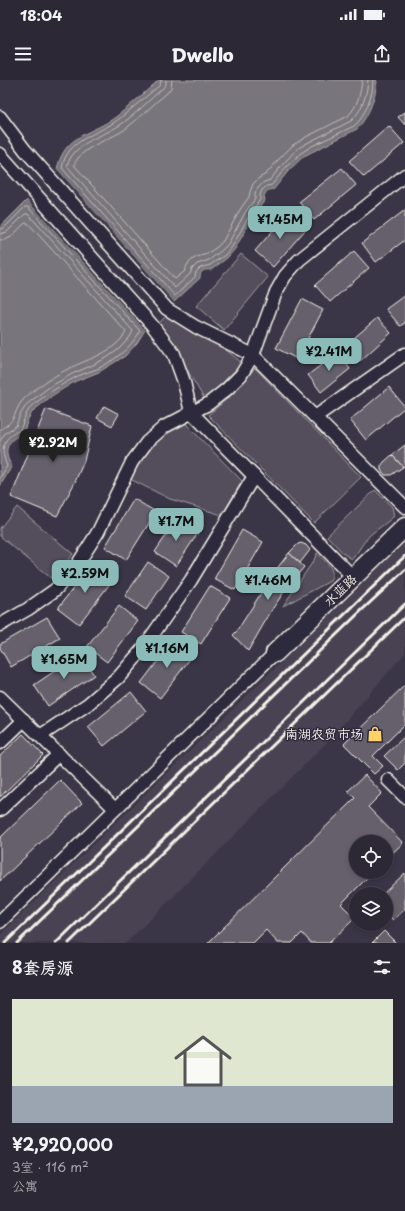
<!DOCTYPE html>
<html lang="zh">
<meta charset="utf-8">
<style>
body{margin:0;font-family:"Playpen Sans","LXGW WenKai TC",sans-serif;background:#34303d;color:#f1f3f6;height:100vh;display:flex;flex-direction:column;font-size:15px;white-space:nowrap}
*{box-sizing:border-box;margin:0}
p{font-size:13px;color:#a6a6ad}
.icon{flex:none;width:22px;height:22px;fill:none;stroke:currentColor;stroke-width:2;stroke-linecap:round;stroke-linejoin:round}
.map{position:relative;height:863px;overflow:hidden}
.panel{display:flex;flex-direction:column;background:#2c2835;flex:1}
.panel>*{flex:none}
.fabs{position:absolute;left:349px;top:755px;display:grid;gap:8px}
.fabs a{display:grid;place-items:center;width:44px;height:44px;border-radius:50%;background:#2c2835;box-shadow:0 2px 6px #0003,0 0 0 1px #484450;font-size:20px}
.price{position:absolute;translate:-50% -34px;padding:0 9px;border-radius:8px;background:#8bbbb9;color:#111;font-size:13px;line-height:26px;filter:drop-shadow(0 1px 2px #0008)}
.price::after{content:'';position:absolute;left:50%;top:24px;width:12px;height:9px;margin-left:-6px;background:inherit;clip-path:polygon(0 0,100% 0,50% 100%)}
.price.on{background:#222;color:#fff}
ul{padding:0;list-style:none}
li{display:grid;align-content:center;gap:8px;height:212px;padding:0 12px}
li span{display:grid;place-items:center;height:124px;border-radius:0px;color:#555}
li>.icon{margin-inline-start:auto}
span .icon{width:72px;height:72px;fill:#fffc;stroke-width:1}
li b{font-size:17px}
h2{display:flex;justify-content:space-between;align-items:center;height:48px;padding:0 12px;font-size:17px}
.status{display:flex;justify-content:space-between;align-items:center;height:28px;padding:0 20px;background:#2c2835;direction:ltr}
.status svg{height:11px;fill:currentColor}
header{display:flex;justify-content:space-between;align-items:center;height:52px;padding:0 12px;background:#2c2835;font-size:18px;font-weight:800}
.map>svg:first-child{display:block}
.built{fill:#484352}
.green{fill:#534e5c;stroke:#a4a0a2}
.water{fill:#78747b;stroke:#aaa6a7}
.pier{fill:#3b3647}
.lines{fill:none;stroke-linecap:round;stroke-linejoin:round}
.shore{stroke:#c2bfbc;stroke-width:1}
.building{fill:#65616c;stroke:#f4f1e8}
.street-casing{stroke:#f4f1e8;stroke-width:15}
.secondary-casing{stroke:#f4f1e8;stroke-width:21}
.street{stroke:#2f2a3d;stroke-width:12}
.secondary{stroke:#2f2a3d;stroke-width:18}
.rail{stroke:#f4f1e8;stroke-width:3}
.labels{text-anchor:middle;stroke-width:3;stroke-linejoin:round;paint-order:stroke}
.street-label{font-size:13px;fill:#f4f1e8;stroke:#2f2a3d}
.poi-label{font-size:13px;fill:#f4f1e8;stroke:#2f2a3d;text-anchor:end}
</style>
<div class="status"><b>18:04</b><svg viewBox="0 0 49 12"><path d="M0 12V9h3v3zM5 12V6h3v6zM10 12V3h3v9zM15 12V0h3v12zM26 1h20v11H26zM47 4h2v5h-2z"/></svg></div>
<header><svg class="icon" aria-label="menu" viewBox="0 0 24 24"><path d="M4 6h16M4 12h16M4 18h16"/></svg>Dwello<svg class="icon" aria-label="share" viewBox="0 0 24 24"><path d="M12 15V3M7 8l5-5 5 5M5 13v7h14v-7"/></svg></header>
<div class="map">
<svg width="405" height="863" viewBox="0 0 405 863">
<rect width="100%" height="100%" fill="#3b3647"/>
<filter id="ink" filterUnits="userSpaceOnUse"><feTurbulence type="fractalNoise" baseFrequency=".025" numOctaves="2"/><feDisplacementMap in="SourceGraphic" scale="8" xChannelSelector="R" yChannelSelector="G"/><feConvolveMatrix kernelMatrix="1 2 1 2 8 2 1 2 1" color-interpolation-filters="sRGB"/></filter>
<g filter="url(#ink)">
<polygon class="built" points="405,462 405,573 331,658 172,818 126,863 0,863 0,855"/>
<g class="green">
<polygon points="241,174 268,197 224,250 196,226"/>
<polygon points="167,235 220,265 242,283 205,320 190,295 182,278 158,244"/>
<polygon points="255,288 361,397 314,443 208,335 233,314"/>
<path d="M185 343 242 401 222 435 170 419 130 399C133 393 135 387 138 381 149 364 168 352 185 343Z"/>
<path d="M375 410 392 427 394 436C386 444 378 448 370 455 363 462 359 471 352 479L344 474 327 456Z"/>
<polygon points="17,427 73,474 52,499 0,456 0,448"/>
<path d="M317 473C325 482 337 488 330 501L283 526 314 480Z"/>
</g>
<g class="water">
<path d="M159 0H376L377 1C375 19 369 36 357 49L304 76 289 90 274 109C268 110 266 111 264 116L265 120 253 136 235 169 227 178 211 190C204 189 200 191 200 198L174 222 57 89C65 53 92 55 117 36 131 25 145 12 159 0Z"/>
<path d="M27 120 145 250 137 263 125 276 99 292 76 301 53 315 33 331 28 339 23 354C7 359 2 372 12 386L0 406V147Z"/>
</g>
<g class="pier">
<polygon points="57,89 174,222 173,224 56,91"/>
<polygon points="28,118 146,248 145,250 27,120"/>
</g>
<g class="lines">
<g class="shore">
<path d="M161 0 160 5C146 16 133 28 119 39 99 55 67 58 62 88L175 216 195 197 196 192 200 188 210 185 225 175 232 167 250 134 260 120V115L262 110 267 106 272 105 286 87 301 73 312 66 354 46 360 40 367 27 372 12 373 0"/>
<path d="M166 0V4L163 8C149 20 135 35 120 45 102 57 74 62 67 86L175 208 190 194 192 189 197 184 209 180 221 171 228 164 246 131 255 119V113L258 108 264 102 270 100 283 84 297 69 309 62 351 41C362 31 367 15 368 0"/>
<path d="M172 0 171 8 167 13C152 25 139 39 124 50 109 60 81 67 74 85L175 199 185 191 187 185 193 179 197 177 207 174 217 167 223 161 241 128 249 117 250 112 253 104 259 98 266 94 278 80 293 65 306 57 348 36C357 27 361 13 362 0"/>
<path d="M0 149 4 148 25 127H28L140 251C131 268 114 281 97 289 89 292 81 294 74 298 61 305 40 318 30 328 25 334 23 343 20 350 2 358 0 369 7 386L0 398"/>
<polyline points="0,154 7,152 25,134 28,134 133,251 130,257 119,269 108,277 95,284 72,294 48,308 27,324 20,335 16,346 5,353 0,361"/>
<path d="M0 160H5L11 157 25 143H28L126 252C114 273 90 278 70 288 57 294 31 310 22 321 17 327 16 334 12 340 10 344 3 347 0 350"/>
</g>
</g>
<g class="building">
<polygon points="405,32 405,45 398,37"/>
<polygon points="389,46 404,63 364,97 349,81"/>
<polygon points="342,88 356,105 314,140 299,122"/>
<polygon points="405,130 405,160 376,182 362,163"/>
<polygon points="288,133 306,149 273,187 255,171"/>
<polygon points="354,171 369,188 330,222 315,205"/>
<polygon points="405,215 405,243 400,246 386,229"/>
<polygon points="302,219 323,230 297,279 276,268"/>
<polygon points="377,238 391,253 360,281 346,265"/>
<polygon points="338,272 350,289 321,312 308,295"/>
<polygon points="389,307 405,327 366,360 350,340"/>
<polygon points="104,326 119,334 112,346 97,338"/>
<polygon points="46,329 92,346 84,381 75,402 57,436 11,417"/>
<polygon points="405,365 405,386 403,387 392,375"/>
<polygon points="392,375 403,387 391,395 385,395 381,390 381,386 384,382"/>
<polygon points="134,419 156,432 126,480 105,467"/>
<polygon points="177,439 198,453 176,486 155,472"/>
<polygon points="242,450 263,462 235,510 214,499"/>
<polygon points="301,463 306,465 310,470 300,483 289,473 298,464"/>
<polygon points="289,473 304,487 286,509 273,528 248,571 233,555 237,551 275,491"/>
<polygon points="148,482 169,496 146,530 125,516"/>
<polygon points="91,485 112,501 79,544 58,528"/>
<polygon points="210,506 230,518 201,564 181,552"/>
<polygon points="119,526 138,541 107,582 87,567"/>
<polygon points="47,537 60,558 11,587 0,568 0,564"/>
<polygon points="174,560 193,575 160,618 141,603"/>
<polygon points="80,574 94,595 48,626 34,605"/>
<polygon points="405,605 405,644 373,676 383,686 374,694 344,664"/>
<polygon points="131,612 146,631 104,666 88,647"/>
<polygon points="23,654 43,675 0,717 0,676"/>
<polygon points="405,656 405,683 398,690 384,676"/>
<polygon points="365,695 382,713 368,727 403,763 386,779 386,762 356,762 356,792 373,792 341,824 355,838 329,863 311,863 302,853 292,863 278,863 266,850 253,863 208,863 355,718 348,711"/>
<polygon points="60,700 82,723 0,801 0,758"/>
<polygon points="405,793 405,829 393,840 386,833 386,814 383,814"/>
<polygon points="384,851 396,863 372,863"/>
</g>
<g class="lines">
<g class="street-casing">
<g id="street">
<polyline points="0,37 25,70 167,229 196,247 253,275 405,427"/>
<polyline points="0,74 152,245 174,274 184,302 191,332 353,497"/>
<polyline points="315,337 405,274"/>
<polyline points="0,545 28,529 55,510 77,485 98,452 132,382 147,362 164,347 208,324 227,309 241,295 253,275 276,212 285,196 299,180 405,95"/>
<polyline points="0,617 115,729"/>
<polyline points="40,656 88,624 118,598 142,570 191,500 254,396"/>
<polyline points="0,663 24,640"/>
<polyline points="388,700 405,717"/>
<polyline points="0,730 59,674"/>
<polyline points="0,842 275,573"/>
</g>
</g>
<g class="secondary-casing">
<polyline id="secondary" points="275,573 405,447"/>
</g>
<use href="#street" class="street"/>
<use href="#secondary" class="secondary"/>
<g class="rail">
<polyline points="5,863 405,476"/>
<polyline points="17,863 362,530 405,490"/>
<polyline points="56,863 405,524"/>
<polyline points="69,863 405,537"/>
</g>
</g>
</g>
<defs>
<g id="shop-bare" transform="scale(1.2)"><path d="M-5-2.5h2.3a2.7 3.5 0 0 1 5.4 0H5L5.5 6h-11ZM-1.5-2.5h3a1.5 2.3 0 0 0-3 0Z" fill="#ffd166" stroke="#2f2a3d" stroke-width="2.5" paint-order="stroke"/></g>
</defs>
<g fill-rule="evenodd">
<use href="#shop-bare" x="375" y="654"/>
</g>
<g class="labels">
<g class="street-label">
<text transform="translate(340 510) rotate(-44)" y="5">水蓝路</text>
</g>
<g class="poi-label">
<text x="363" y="659">南湖农贸市场</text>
</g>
</g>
</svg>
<div class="fabs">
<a><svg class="icon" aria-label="locate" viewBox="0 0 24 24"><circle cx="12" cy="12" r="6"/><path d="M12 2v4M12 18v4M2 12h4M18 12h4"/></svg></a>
<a><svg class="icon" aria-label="layers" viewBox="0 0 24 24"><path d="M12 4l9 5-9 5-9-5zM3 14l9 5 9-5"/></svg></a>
</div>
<b class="price" style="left:280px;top:160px">¥1.45M</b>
<b class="price" style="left:329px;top:292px">¥2.41M</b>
<b class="price on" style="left:53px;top:383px">¥2.92M</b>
<b class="price" style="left:176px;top:462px">¥1.7M</b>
<b class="price" style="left:85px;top:514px">¥2.59M</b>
<b class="price" style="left:268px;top:521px">¥1.46M</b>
<b class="price" style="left:167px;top:589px">¥1.16M</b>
<b class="price" style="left:64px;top:600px">¥1.65M</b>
</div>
<section class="panel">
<h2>8套房源<svg class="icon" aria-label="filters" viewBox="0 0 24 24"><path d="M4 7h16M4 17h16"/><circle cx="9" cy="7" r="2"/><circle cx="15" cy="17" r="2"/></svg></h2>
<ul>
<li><span style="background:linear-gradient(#dfe7d0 70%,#9aa5b1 0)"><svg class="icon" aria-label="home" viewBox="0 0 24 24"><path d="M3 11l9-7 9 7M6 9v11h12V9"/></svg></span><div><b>¥2,920,000</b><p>3室 · 116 m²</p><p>公寓</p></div></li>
</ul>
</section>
